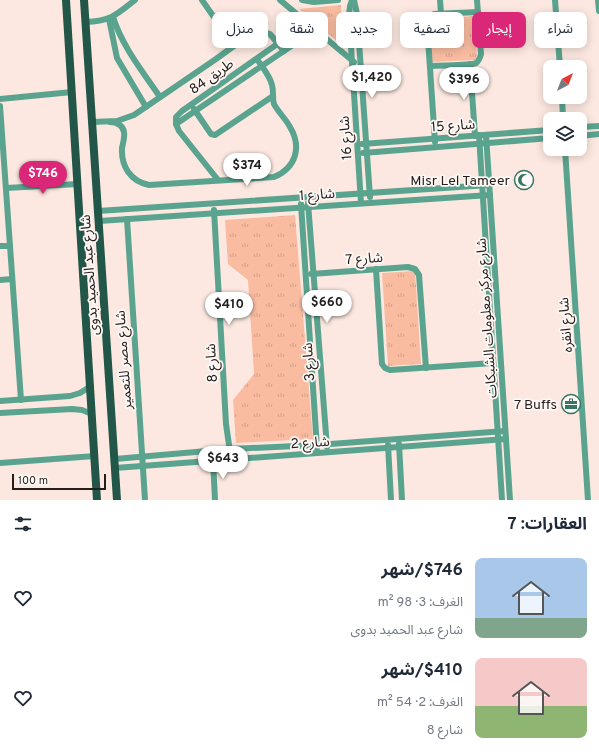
<!DOCTYPE html>
<html lang="ar">
<meta charset="utf-8">
<style>
body{margin:0;font-family:Overpass,"Noto Sans Arabic",sans-serif;background:#f6f6f7;color:#1f2937;direction:rtl;height:100vh;display:flex;flex-direction:column;font-size:15px;white-space:nowrap}
*{box-sizing:border-box;margin:0}
p{font-size:13px;color:#747a83}
.icon{flex:none;width:22px;height:22px;fill:none;stroke:currentColor;stroke-width:2;stroke-linecap:round;stroke-linejoin:round}
.map{position:relative;height:500px;overflow:hidden;direction:ltr}
.drawer{display:flex;flex-direction:column;background:#fff;flex:1}
.drawer>*{flex:none}
.banner{position:absolute;left:12px;top:12px;width:575px;height:36px;direction:rtl;display:flex;gap:8px}
.needle{width:26px;rotate:42deg}
.buttons{position:absolute;left:543px;top:60px;display:grid;gap:8px}
.buttons a{display:grid;place-items:center;width:44px;height:44px;border-radius:8px;background:#fff;box-shadow:0 2px 10px #0003;font-size:20px}
.scale{position:absolute;left:12px;bottom:10px;width:94px;box-sizing:border-box;padding-left:4px;border:2px solid #261e1a;border-top:0;font-size:11px;line-height:14px;white-space:nowrap;color:#261e1a;-webkit-text-stroke:3px #fef9f7;paint-order:stroke}
.price{position:absolute;translate:-50% -34px;padding:0 9px;border-radius:14px;background:#fff;color:#222;font-size:13px;line-height:26px;filter:drop-shadow(0 1px 2px #0008)}
.price::after{content:'';position:absolute;left:50%;top:24px;width:12px;height:9px;margin-left:-6px;background:inherit;clip-path:polygon(0 0,100% 0,50% 100%)}
.price.on{background:#db2777;color:#fff}
ul{padding:0;list-style:none}
li{display:flex;align-items:center;gap:12px;height:100px;padding:0 12px}
li span{display:grid;place-items:center;flex:none;width:112px;height:80px;border-radius:8px;color:#555}
li>.icon{margin-inline-start:auto}
span .icon{width:48px;height:48px;fill:#fffc;stroke-width:1}
li b{font-size:17px}
h2{display:flex;justify-content:space-between;align-items:center;height:48px;padding:0 12px;font-size:17px}
.tag{padding:0 14px;border-radius:8px;background:#fff;box-shadow:0 2px 10px #0003;font-size:14px;line-height:36px}
.tag.on{background:#db2777;color:#fff}
.map>svg:first-child{display:block}
.grass{fill:url(#grass-tufts)}
.lines{fill:none;stroke-linecap:round;stroke-linejoin:round}
.minor{stroke:#5aa48f;stroke-width:6}
.major{stroke:#225648;stroke-width:8}
.labels{text-anchor:middle;stroke-width:3.5;stroke-linejoin:round;paint-order:stroke}
.street-label{font-size:14px;fill:#261e1a;stroke:#fef9f7}
.poi-label{font-size:14px;fill:#261e1a;stroke:#fef9f7;text-anchor:end}
</style>
<div class="map">
<svg width="599" height="500" viewBox="0 0 599 500">
<defs>
<pattern id="grass-tufts" width="24" height="20" patternUnits="userSpaceOnUse"><rect width="24" height="20" fill="#f9bca1"/><path d="M3 7l-1-3M5 7V3M7 7l1-3M15 17l-1-3M17 17v-4M19 17l1-3" fill="none" stroke="#d5a18a"/></pattern>
</defs>
<rect width="100%" height="100%" fill="#fce8e0"/>
<g class="grass">
<polygon points="341,5 343,46 299,9"/>
<polygon points="475,16 477,60 431,62 430,19"/>
<polygon points="295,215 313,439 236,443 233,400 254,374 248,280 228,264 225,220"/>
<polygon points="415,271 421,364 388,366 382,273"/>
</g>
<g class="lines">
<g class="minor">
<polyline points="202,0 234,46"/>
<polyline points="280,0 354,62"/>
<polyline points="302,0 314,2 338,0"/>
<polyline points="352,0 350,6 349,15 361,203"/>
<polyline points="354,0 357,14 370,197"/>
<polyline points="440,0 441,13"/>
<polyline points="555,0 560,67"/>
<polyline points="598,0 599,11"/>
<path d="M113 17C122 46 143 72 160 97"/>
<polyline points="109,19 117,58 146,107"/>
<path d="M85 22C111 21 116 15 135 0"/>
<polyline points="470,64 475,136"/>
<path d="M430 66C439 65 470 66 476 63 479 61 480 58 481 54L477 0"/>
<polyline points="562,97 563,119"/>
<polyline points="0,99 72,92"/>
<polyline points="0,106 21,400"/>
<polyline points="194,109 211,134 215,135 273,96"/>
<polyline points="92,122 117,121 134,115 216,59 253,32 261,31 270,34 284,51"/>
<path d="M110 122C116 122 123 125 124 132 125 137 123 143 122 148 121 166 130 181 149 185L274 177C296 168 302 147 290 127 286 119 278 112 274 104 272 98 274 92 272 85 270 76 262 67 257 59"/>
<polyline points="176,124 315,30"/>
<polyline points="580,127 599,126"/>
<polyline points="479,135 502,500"/>
<polyline points="486,135 510,500"/>
<polyline points="580,136 599,134"/>
<path d="M435 142 427 24C427 19 429 16 434 14L478 12"/>
<polyline points="362,144 550,130"/>
<polyline points="565,149 588,500"/>
<polyline points="363,153 550,138"/>
<polyline points="218,180 179,131 176,124 176,117 182,111 307,23"/>
<polyline points="6,188 78,184"/>
<polyline points="308,203 327,447"/>
<polyline points="301,204 317,448"/>
<polyline points="214,210 226,424 230,452"/>
<polyline points="98,211 489,185"/>
<polyline points="127,219 145,500"/>
<polyline points="99,221 490,195"/>
<polyline points="0,246 10,246"/>
<polyline points="376,269 382,364 385,368 390,370 493,363"/>
<polyline points="311,274 408,267 415,269 419,275 426,368"/>
<polyline points="0,280 12,279"/>
<polyline points="0,401 70,396 80,393 91,386"/>
<polyline points="0,413 72,409 82,410 92,414"/>
<polyline points="399,444 402,500"/>
<polyline points="388,445 391,500"/>
<polyline points="115,459 230,449 317,445 505,431"/>
<polyline points="213,460 215,500"/>
<polyline points="0,463 95,456"/>
<polyline points="115,468 506,439"/>
</g>
<g class="major">
<polyline points="66,0 97,500"/>
<polyline points="84,0 117,500"/>
</g>
</g>
<defs>
<g id="mosque-ring" transform="scale(1)"><circle r="9.5" fill="#fef9f7" stroke="#367665" stroke-width="1.5"/><path d="M3.5-4.9A6 6 0 1 0 3.5 4.9A5 5 0 1 1 3.5-4.9Z" fill="#367665"/></g>
<g id="office-ring" transform="scale(1)"><circle r="9.5" fill="#fef9f7" stroke="#367665" stroke-width="1.5"/><path d="M-6-3h4V-5.5h4V-3h4V5H-6ZM-1-4.5V-3h2v-1.5ZM-6 0V1H6V0Z" fill="#367665"/></g>
</defs>
<g fill-rule="evenodd">
<use href="#mosque-ring" x="524" y="180"/>
<use href="#office-ring" x="571" y="404"/>
</g>
<g class="labels">
<g class="street-label">
<text transform="translate(211 76) rotate(-35)" y="5">طريق 84</text>
<text transform="translate(453 125) rotate(-4)" y="5">شارع 15</text>
<text transform="translate(345 138) rotate(-94)" y="5">شارع 16</text>
<text transform="translate(317 194) rotate(-4)" y="5">شارع 1</text>
<text transform="translate(364 258) rotate(-4)" y="5">شارع 7</text>
<text transform="translate(89 275) rotate(-94)" y="5">شارع عبد الحميد بدوى</text>
<text transform="translate(486 318) rotate(-94)" y="5">شارع مركز معلومات الشبكات</text>
<text transform="translate(565 325) rotate(-94)" y="5">شارع انقره</text>
<text transform="translate(123 360) rotate(-94)" y="5">شارع مصر للتعمير</text>
<text transform="translate(308 362) rotate(-94)" y="5">شارع 3</text>
<text transform="translate(211 363) rotate(-93)" y="5">شارع 8</text>
<text transform="translate(310 442) rotate(-4)" y="5">شارع 2</text>
</g>
<g class="poi-label">
<text x="510" y="185">Misr Lel Tameer</text>
<text x="557" y="409">7 Buffs</text>
</g>
</g>
</svg>
<div class="buttons">
<a><svg class="needle" viewBox="-14 -14 28 28"><path d="M0-13l5 13h-10z" fill="#e53935"/><path d="M0 13l5-13h-10z" fill="#747a83"/></svg></a>
<a><svg class="icon" aria-label="layers" viewBox="0 0 24 24"><path d="M12 4l9 5-9 5-9-5zM3 14l9 5 9-5"/></svg></a>
</div>
<div class="scale">100 m</div>
<b class="price" style="left:372px;top:99px">$1,420</b>
<b class="price" style="left:464px;top:101px">$396</b>
<b class="price" style="left:247px;top:187px">$374</b>
<b class="price on" style="left:43px;top:195px">$746</b>
<b class="price" style="left:327px;top:324px">$660</b>
<b class="price" style="left:229px;top:326px">$410</b>
<b class="price" style="left:223px;top:480px">$643</b>
<div class="banner">
<a class="tag">شراء</a>
<a class="tag on">إيجار</a>
<a class="tag">تصفية</a>
<a class="tag">جديد</a>
<a class="tag">شقة</a>
<a class="tag">منزل</a>
</div>
</div>
<section class="drawer">
<h2>العقارات: 7<svg class="icon" aria-label="filters" viewBox="0 0 24 24"><path d="M4 7h16M4 17h16"/><circle cx="9" cy="7" r="2"/><circle cx="15" cy="17" r="2"/></svg></h2>
<ul>
<li><span style="background:linear-gradient(#a9c7e8 75%,#7fa58c 0)"><svg class="icon" aria-label="home" viewBox="0 0 24 24"><path d="M3 11l9-7 9 7M6 9v11h12V9"/></svg></span><div><b>$746/شهر</b><p>الغرف: 3 · 98 m²</p><p>شارع عبد الحميد بدوى</p></div><svg class="icon" aria-label="heart" viewBox="0 0 24 24"><path d="M12 20l-8-8c-3-5 5-10 8-4 3-6 11-1 8 4z"/></svg></li>
<li><span style="background:linear-gradient(#f6c9c9 60%,#8fb573 0)"><svg class="icon" aria-label="home" viewBox="0 0 24 24"><path d="M3 11l9-7 9 7M6 9v11h12V9"/></svg></span><div><b>$410/شهر</b><p>الغرف: 2 · 54 m²</p><p>شارع 8</p></div><svg class="icon" aria-label="heart" viewBox="0 0 24 24"><path d="M12 20l-8-8c-3-5 5-10 8-4 3-6 11-1 8 4z"/></svg></li>
</ul>
</section>
